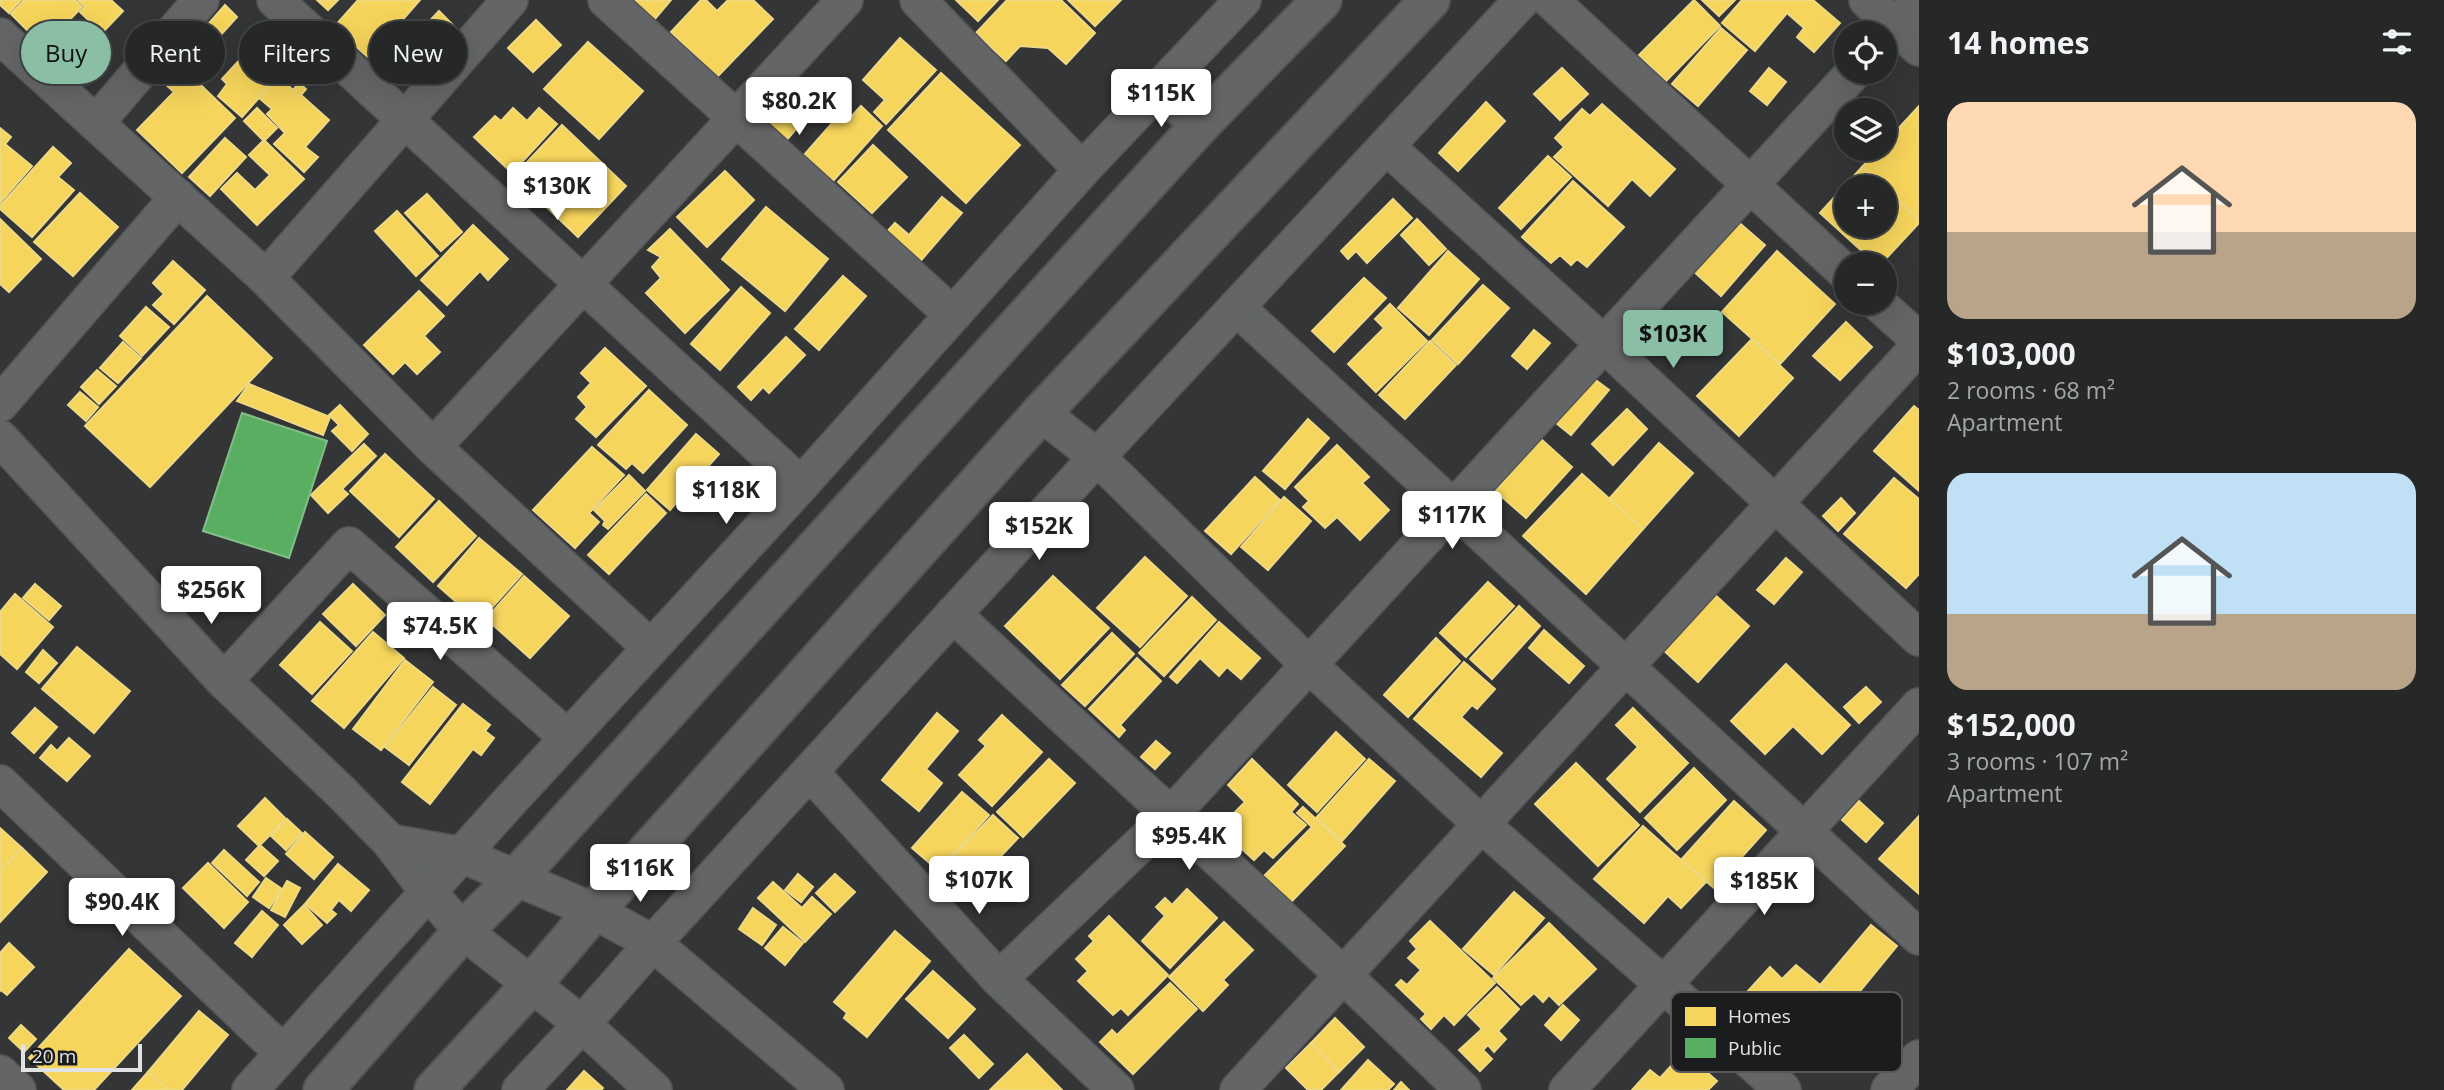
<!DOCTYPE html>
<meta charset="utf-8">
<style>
body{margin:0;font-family:"Open Sans",sans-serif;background:#323434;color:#f1f3f6;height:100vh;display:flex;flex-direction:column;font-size:26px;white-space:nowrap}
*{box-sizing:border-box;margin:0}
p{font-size:23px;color:#a4a6a8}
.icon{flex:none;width:38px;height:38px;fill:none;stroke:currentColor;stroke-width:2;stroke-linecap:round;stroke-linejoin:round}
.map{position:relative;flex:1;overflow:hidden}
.details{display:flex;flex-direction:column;background:#262828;width:525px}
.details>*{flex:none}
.top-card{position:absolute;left:21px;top:21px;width:665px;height:63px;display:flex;gap:14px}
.tools{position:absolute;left:1834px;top:21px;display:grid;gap:14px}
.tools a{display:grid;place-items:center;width:63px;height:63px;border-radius:50%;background:#262828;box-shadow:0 7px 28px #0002,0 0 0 2px #424445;font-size:35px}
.scale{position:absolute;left:21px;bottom:18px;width:121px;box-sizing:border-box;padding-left:7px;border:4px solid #e0e2e3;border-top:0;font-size:19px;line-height:24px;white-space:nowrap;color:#e0e2e3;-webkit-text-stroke:5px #1b1c1d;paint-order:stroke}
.price{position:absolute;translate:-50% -60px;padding:0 16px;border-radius:7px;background:#fff;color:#222;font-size:23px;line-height:46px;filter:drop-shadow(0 2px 4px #0008)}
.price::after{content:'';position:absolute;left:50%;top:42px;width:21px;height:16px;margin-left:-10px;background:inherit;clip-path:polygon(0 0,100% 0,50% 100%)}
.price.selected{background:#8abfa5;color:#111}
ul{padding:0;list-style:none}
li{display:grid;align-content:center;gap:14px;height:371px;padding:0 28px}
li span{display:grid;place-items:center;height:217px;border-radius:21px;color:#555}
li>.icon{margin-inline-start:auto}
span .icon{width:126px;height:126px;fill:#fffc;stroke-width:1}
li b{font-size:30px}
h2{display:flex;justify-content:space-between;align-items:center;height:84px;padding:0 28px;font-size:30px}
.tag{padding:0 24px;border-radius:32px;background:#262828;box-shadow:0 7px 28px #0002,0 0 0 2px #424445;font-size:24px;line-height:63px}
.tag.selected{background:#8abfa5;color:#111}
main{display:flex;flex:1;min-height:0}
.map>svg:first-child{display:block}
.homes{fill:#f6d55c;stroke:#efd984;stroke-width:2}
.public{fill:#5aae61;stroke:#82be88;stroke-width:2}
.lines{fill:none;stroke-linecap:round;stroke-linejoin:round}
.minor-casing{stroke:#535455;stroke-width:38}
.secondary-casing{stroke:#535455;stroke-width:42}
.minor{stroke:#636566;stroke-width:35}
.secondary{stroke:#636566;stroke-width:38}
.key{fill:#1b1c1d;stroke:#565758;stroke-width:2}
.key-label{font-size:19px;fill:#e0e2e3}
</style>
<main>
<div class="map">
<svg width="1919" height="1090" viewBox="0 0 1919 1090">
<rect width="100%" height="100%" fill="#333536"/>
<g class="homes">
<polygon points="0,0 21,0 9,13 0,5"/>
<polygon points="24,0 75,0 82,7 58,32 50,24 36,39 11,14"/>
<polygon points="78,0 111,0 123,11 102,33 80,12 85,7"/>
<polygon points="317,0 338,0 328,10"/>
<polygon points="358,0 420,0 369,58 334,27"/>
<polygon points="632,0 671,0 654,20"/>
<polygon points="701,0 706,0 717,11 728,0 753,0 773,19 717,77 671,32"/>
<polygon points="956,0 998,0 978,21"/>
<polygon points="1007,0 1061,0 1095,33 1066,64 1048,48 1020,46 1006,61 976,33"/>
<polygon points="1068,0 1121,0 1095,26"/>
<polygon points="1694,0 1720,26 1666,81 1639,55"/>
<polygon points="1702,0 1735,0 1719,16"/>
<polygon points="1742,0 1813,0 1840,23 1814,52 1797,37 1804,28 1787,13 1755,51 1722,23"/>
<polygon points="225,5 237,17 208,49 196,38"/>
<polygon points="439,11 453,25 436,42 422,29"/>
<polygon points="536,20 561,45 533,72 508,48"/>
<polygon points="1721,28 1747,50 1698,106 1672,84"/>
<polygon points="900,38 936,70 886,124 874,112 885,100 863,80"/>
<polygon points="265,39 291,62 242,117 218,96 227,84 222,79 246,53 249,56"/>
<polygon points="588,42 643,91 599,139 544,89"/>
<polygon points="181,66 235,118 182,173 137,130 174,92 164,83"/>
<polygon points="1562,68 1588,94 1560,120 1534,94"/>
<polygon points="1769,68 1786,82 1767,105 1750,91"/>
<polygon points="941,73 1020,145 966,203 888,130"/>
<polygon points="278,76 293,90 299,83 306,89 301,95 329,120 305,147 318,157 304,172 274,144 285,133 267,114 272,109 259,98"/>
<polygon points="793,98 810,113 784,143 766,128"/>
<polygon points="1486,102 1505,121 1458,171 1439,153"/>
<polygon points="1602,104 1675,169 1650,196 1632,179 1608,206 1554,157 1564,147 1555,138 1582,109 1590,116"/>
<polygon points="861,106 882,126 833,181 804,155 840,114 848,120"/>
<polygon points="1919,106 1919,220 1862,167 1879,149 1885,149 1885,143"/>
<polygon points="257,108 277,128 264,141 244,121"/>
<polygon points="513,108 527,121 539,108 557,124 512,173 474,137 495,116 501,121"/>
<polygon points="562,125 626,186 578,237 514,176"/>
<polygon points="0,128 11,137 5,144 32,166 0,203"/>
<polygon points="225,138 246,157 210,196 189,177"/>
<polygon points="264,140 304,179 257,225 221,189 237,173 255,190 270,175 249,155"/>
<polygon points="873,145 907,177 872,213 838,182"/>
<polygon points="53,147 71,163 58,177 74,190 32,237 0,209 0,206"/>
<polygon points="1548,156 1571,177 1521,229 1499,208"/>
<polygon points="1862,167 1884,187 1846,187 1846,226 1885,226 1885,188 1919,220 1919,223 1881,264 1876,264 1820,213"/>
<polygon points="725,171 754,200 707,247 677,217"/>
<polygon points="1573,181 1624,227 1587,267 1577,259 1571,265 1560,255 1551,263 1522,237"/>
<polygon points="80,193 118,227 73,276 34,242"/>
<polygon points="427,194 462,232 441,251 405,213"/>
<polygon points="942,197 962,213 917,265 883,236 895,223 909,235"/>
<polygon points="1393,199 1412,218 1367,263 1356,251 1348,259 1341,251"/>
<polygon points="766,207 828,259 785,311 722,259"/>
<polygon points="397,211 438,256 416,276 375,231"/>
<polygon points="0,219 41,259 9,292 0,284"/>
<polygon points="1417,219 1446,249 1429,265 1401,235"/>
<polygon points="1736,220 1765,245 1721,296 1692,270"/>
<polygon points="473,225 508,259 488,280 480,271 447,305 421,280"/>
<polygon points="670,229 729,290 685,333 646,293 661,278 652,267 661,257 648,250"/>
<polygon points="1448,251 1479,279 1429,335 1398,308"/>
<polygon points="1777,251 1835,304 1780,364 1722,312"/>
<polygon points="173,261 205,290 174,324 153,305 164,294 153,283"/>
<polygon points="843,276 866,296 819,350 795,329"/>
<polygon points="1364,278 1386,298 1334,352 1312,331"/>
<polygon points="1483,285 1509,308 1458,364 1432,340"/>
<polygon points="741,287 770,313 720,370 691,344"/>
<polygon points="419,291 444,316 424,336 440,352 417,374 405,362 393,374 364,345"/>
<polygon points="207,296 272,358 150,487 85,426"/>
<polygon points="1390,304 1427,341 1376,392 1348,364 1384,328 1375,319"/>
<polygon points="146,307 169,327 142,356 120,336"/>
<polygon points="1846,322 1872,347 1840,380 1813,356"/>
<polygon points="1534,330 1550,343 1527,369 1512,356"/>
<polygon points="786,337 805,355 769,393 763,387 751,400 738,387"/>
<polygon points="1752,339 1793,378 1739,436 1697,396"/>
<polygon points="1430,341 1456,365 1405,419 1379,395"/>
<polygon points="123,342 141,358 118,383 100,368"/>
<polygon points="605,348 646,386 596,437 576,419 587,407 578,397 591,383 581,373"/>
<polygon points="97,370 116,386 99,404 81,387"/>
<polygon points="1593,378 1609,390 1571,435 1555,422"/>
<polygon points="249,384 330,417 323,435 237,401"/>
<polygon points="649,390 687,425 643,473 632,463 626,469 598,445"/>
<polygon points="80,392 98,407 86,421 68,405"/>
<polygon points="340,405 368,434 352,451 332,431 339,425 329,415"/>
<polygon points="1914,406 1919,410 1919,491 1874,451"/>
<polygon points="1627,409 1647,429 1613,465 1592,444"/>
<polygon points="1308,419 1329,438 1285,489 1263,471"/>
<polygon points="696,434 719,454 670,510 647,490"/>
<polygon points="1541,439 1572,467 1526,518 1495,491"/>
<polygon points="1659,443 1693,473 1643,529 1609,499"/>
<polygon points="364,444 376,456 342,489 348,494 328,513 311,495"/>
<polygon points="1337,445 1369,477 1362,483 1389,510 1360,540 1337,517 1325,528 1303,507 1309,501 1295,487"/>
<polygon points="592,447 624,475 589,513 599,522 575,548 533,510"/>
<polygon points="385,454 434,499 399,537 350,491"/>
<polygon points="1582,474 1643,529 1586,594 1523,536"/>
<polygon points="629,475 645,491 608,529 603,525 605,521 594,510"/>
<polygon points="1255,477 1280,500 1231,554 1205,531"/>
<polygon points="1894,478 1919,499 1919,574 1906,588 1844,534"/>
<polygon points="646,494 666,513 609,574 588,555"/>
<polygon points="1284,497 1311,521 1268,570 1241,547"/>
<polygon points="1841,498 1855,513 1838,531 1823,516"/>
<polygon points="439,501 476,536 433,582 396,547"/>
<polygon points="479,538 522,574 479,622 438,586"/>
<polygon points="1145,557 1187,596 1140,647 1097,608"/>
<polygon points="1786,558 1802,572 1774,604 1757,590"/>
<polygon points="524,576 569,616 530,658 486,619"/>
<polygon points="1053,576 1109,628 1060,679 1005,626"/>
<polygon points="1488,582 1514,606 1466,657 1440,633"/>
<polygon points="35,584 61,606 49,620 23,598"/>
<polygon points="353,584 385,615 356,646 323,614"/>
<polygon points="1712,592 1749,626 1698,682 1661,648"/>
<polygon points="15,594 53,627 17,669 0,654 0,612"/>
<polygon points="1192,597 1216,620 1164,676 1139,653"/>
<polygon points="1519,606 1540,626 1492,679 1470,659"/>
<polygon points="320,622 352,651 312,694 280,665"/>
<polygon points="1219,622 1260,658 1241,679 1227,667 1219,676 1200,658 1177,683 1170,677"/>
<polygon points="1544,630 1584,666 1569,683 1529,648"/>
<polygon points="373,632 404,658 344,728 312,701"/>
<polygon points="1112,633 1134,654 1085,706 1062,685"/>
<polygon points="1436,638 1460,661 1408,717 1384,695"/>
<polygon points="77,647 130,691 94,733 42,689"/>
<polygon points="43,650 57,663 39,683 26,672"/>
<polygon points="1137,658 1161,681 1120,725 1125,730 1119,737 1089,709"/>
<polygon points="405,660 433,682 381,750 353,729"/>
<polygon points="1464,662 1495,689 1477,709 1472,705 1461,717 1502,753 1481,777 1414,719"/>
<polygon points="1786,664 1850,725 1822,754 1793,726 1765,754 1731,721"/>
<polygon points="433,687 456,705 409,765 385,747"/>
<polygon points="1866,687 1881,702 1859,723 1844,707"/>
<polygon points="463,704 490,725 485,731 494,738 481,755 473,749 430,804 402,782"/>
<polygon points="35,708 57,727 34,753 12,733"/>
<polygon points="1633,708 1688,763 1640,812 1607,779 1638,747 1616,725"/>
<polygon points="937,713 958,731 926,769 942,783 919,811 882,780"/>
<polygon points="1002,715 1042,752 992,806 959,775 986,746 979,740"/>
<polygon points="1336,732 1365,759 1317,812 1288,785"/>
<polygon points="69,738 90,756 67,781 40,758 51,745 57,751"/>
<polygon points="1156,741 1170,753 1155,769 1141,757"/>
<polygon points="1049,759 1075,783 1023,837 997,812"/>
<polygon points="1252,759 1298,804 1291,812 1306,825 1273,858 1264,850 1254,860 1219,828 1245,802 1228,785"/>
<polygon points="1369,759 1395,781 1342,841 1316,818"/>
<polygon points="1576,763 1639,825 1598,866 1535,804"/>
<polygon points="1694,768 1726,800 1677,850 1645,818"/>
<polygon points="962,792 989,815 939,871 912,848"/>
<polygon points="265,798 286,819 259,846 238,826"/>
<polygon points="1734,801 1766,830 1714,888 1681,860"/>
<polygon points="1859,801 1883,823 1866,842 1842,820"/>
<polygon points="1303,807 1345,846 1291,902 1264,876 1312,827 1297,813"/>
<polygon points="993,815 1018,838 967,892 942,868"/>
<polygon points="1919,816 1919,894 1879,859"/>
<polygon points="287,819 302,833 286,850 271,836"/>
<polygon points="1643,826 1706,882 1681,908 1668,896 1644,923 1594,879"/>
<polygon points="0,828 22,848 0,871"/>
<polygon points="305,832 333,857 314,879 286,854"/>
<polygon points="260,845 278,861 264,876 246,860"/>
<polygon points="22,848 47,872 0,922 0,871"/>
<polygon points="224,850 259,882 247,896 212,863"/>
<polygon points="208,863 248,902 224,928 183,888"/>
<polygon points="338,864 369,890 351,911 339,900 331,910 336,914 327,923 305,904"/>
<polygon points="798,874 813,887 801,902 785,890"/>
<polygon points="835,874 855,892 835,912 816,893"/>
<polygon points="266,878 282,889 269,908 253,897"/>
<polygon points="287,881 300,888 285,917 271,910"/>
<polygon points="773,882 802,908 812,897 831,914 805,942 758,898"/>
<polygon points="1187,889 1217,918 1170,968 1142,941 1165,916 1156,907 1165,898 1172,905"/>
<polygon points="1514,892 1544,918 1494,975 1463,949"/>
<polygon points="304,905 322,925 302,944 284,925"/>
<polygon points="753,908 776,925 762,945 739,929"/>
<polygon points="262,911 278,925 252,957 235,943"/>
<polygon points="1109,916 1168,975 1128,1015 1121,1008 1113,1015 1078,981 1088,971 1076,959 1094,941 1089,936"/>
<polygon points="1430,921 1495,983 1454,1025 1444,1015 1431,1029 1421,1019 1426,1014 1396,985 1401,980 1407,985 1421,970 1408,958 1417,949 1410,941"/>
<polygon points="1224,922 1253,950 1223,980 1228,985 1203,1011 1169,977"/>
<polygon points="1549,923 1596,969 1559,1005 1549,995 1543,1002 1534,993 1521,1005 1493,978"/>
<polygon points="1871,925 1897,946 1847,1007 1820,985"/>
<polygon points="783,927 803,943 785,965 765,948"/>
<polygon points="895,931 930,961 867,1037 844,1018 847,1013 834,1002"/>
<polygon points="9,943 34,967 7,995 1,990 0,991 0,953"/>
<polygon points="129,949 181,996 94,1090 64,1090 29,1058"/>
<polygon points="1796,965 1820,985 1767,1050 1734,1025 1746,1012 1737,1003 1770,967 1782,979"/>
<polygon points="933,971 975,1009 948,1038 906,999"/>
<polygon points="1170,983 1197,1009 1133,1074 1100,1042 1112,1030 1117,1035"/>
<polygon points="1820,985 1847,1007 1793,1072 1767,1050"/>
<polygon points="1497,987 1519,1009 1498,1031 1506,1039 1494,1052 1488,1045 1483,1050 1492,1059 1480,1071 1459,1050 1482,1029 1468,1015"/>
<polygon points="1563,1005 1579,1020 1561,1040 1545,1025"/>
<polygon points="199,1011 228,1035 182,1090 169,1090 148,1072"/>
<polygon points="1335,1018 1364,1047 1339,1072 1311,1043"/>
<polygon points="21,1025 36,1039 24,1052 9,1038"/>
<polygon points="964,1035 993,1064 979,1078 950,1048"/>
<polygon points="1311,1043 1339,1072 1321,1090 1308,1090 1286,1068"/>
<polygon points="1684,1052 1717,1081 1708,1090 1632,1090 1650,1070 1660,1078"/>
<polygon points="1027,1054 1062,1090 990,1090"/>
<polygon points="1368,1060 1394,1084 1388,1090 1341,1090"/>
<polygon points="584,1071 603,1088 601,1090 567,1090"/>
<polygon points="148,1072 169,1090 132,1090"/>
<polygon points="1401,1082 1409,1090 1394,1090"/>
</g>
<polygon class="public" points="242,413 327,441 289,558 203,531"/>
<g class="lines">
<g class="minor-casing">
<g id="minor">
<polyline points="275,0 801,485"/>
<polyline points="606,0 953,315"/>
<polyline points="918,0 1082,170"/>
<polyline points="1550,0 1846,273"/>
<polyline points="1867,0 1919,48"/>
<polyline points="0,36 266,278 433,447 651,648"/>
<polyline points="1885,38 1919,1"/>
<polyline points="96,123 201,0"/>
<polyline points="1386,146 1604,344 1919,638"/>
<polyline points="266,278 510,0"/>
<polyline points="1878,303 1919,340"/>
<polyline points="1236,307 1919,937"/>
<polyline points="0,404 178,197"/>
<polyline points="1041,413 1097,457 1309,665 1481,824 1783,1090"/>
<polyline points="0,438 224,681 341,792 390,842 428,892 463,931 582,1024 654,1090"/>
<polyline points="433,447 845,0"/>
<path d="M953 614C1123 773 1296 927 1463 1090"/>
<polyline points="224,681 349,545 568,738"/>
<polyline points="810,772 999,979 1116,1090"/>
<polyline points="0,783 283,1053"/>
<polyline points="390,842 462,855 594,911 653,943 826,1090"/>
<polyline points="999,979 1170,816 1854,72"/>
<polyline points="0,1073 18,1090"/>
<polyline points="250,1090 509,802 801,485 1082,170 1243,0"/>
<polyline points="520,1090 582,1024 653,943 1097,457 1522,0"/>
<polyline points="1238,1090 1919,346"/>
<polyline points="1567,1090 1919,706"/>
<polyline points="1889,1090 1919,1058"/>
</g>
</g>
<g class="secondary-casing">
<g id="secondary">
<polyline points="1159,88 1201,124"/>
<polyline points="323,1090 463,931 516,878 1201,124 1322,0"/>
<polyline points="434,1090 531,985 594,911 1041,413 1430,0"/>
</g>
</g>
<use href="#minor" class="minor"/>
<use href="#secondary" class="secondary"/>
</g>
<rect x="1671" y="992" width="231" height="80" rx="10" class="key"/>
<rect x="1685" y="1007" width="31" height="19" fill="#f6d55c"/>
<rect x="1685" y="1038" width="31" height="20" fill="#5aae61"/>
<g class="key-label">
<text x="1728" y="1023">Homes</text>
<text x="1728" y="1055">Public</text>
</g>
</svg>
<div class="tools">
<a><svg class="icon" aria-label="locate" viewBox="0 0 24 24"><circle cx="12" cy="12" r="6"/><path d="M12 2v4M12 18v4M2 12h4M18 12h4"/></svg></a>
<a><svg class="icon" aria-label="layers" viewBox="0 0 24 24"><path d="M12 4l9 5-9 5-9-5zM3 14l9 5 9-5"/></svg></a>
<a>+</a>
<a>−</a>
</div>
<div class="scale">20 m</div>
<b class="price" style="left:1161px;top:129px">$115K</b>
<b class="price" style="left:799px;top:137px">$80.2K</b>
<b class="price" style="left:557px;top:222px">$130K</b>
<b class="price selected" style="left:1673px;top:370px">$103K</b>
<b class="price" style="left:726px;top:526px">$118K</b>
<b class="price" style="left:1452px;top:551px">$117K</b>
<b class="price" style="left:1039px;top:562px">$152K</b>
<b class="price" style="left:211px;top:626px">$256K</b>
<b class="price" style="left:440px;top:662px">$74.5K</b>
<b class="price" style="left:1189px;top:872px">$95.4K</b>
<b class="price" style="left:640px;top:904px">$116K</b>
<b class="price" style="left:979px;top:916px">$107K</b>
<b class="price" style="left:1764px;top:917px">$185K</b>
<b class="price" style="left:122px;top:938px">$90.4K</b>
<div class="top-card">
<a class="tag selected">Buy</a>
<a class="tag">Rent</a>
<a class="tag">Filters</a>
<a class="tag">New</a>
</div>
</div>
<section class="details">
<h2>14 homes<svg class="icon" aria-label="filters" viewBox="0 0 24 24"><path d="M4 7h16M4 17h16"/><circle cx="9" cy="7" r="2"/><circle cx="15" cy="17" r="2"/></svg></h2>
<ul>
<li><span style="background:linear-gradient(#ffd9b3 60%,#b9a48a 0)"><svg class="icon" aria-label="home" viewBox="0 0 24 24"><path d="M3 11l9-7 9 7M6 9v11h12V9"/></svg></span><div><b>$103,000</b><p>2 rooms · 68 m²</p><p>Apartment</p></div></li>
<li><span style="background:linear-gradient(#bfe0f5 65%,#b9a48a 0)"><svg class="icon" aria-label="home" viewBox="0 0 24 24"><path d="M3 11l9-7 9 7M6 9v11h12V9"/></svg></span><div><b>$152,000</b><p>3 rooms · 107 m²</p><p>Apartment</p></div></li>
</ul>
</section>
</main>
